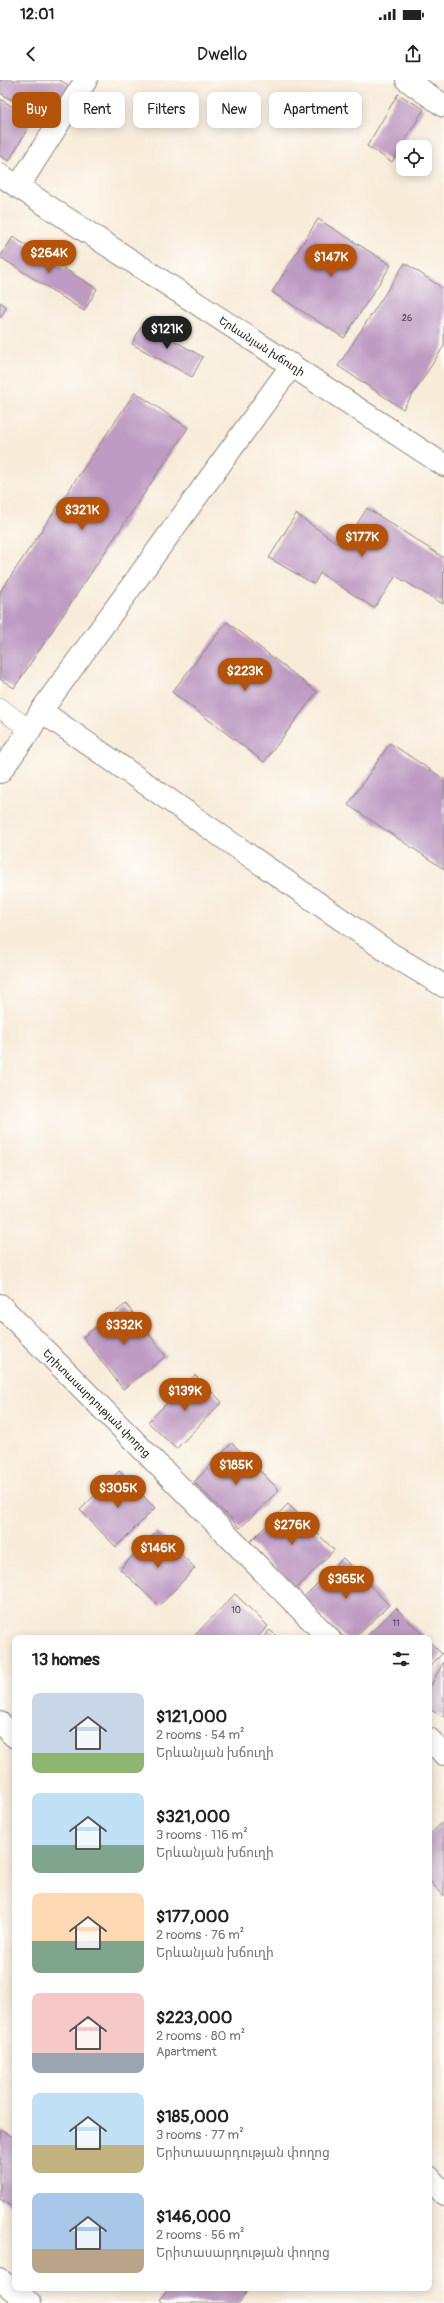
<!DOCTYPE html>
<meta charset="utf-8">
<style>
body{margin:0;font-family:Pangolin,"Noto Sans Armenian",sans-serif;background:#f6f6f6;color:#222;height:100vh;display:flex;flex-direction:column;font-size:15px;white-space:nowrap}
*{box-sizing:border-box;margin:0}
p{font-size:13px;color:#767676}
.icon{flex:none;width:22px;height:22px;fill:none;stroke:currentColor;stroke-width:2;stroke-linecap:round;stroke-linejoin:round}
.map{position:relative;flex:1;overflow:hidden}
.side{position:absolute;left:12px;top:1555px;width:420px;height:656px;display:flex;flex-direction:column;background:#fff;border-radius:8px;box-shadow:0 2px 10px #0003}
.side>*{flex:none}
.guide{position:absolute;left:12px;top:12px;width:420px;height:36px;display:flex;gap:8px}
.tools{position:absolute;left:396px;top:60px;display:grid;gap:8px}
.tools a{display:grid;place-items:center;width:36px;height:36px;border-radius:8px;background:#fff;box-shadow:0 2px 10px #0003;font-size:20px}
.price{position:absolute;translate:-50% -34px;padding:0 9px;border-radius:14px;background:#b45309;color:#fff;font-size:13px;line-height:26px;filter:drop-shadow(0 1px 2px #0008)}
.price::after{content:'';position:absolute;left:50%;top:24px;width:12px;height:9px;margin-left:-6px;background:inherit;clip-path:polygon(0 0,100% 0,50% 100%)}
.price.current{background:#222;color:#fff}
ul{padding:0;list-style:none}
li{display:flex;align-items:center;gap:12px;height:100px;padding:0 20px}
li span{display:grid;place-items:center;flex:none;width:112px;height:80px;border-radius:8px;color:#555}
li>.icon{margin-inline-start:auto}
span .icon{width:48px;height:48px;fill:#fffc;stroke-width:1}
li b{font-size:17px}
h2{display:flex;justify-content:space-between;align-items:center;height:48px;padding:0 20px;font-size:17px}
.pill{padding:0 14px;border-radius:8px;background:#fff;box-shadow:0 2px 10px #0003;font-size:14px;line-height:36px}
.pill.current{background:#b45309;color:#fff}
.status{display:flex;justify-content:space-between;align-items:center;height:28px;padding:0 20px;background:#fff;direction:ltr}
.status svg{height:11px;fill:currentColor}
header{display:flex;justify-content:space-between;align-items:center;height:52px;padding:0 20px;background:#fff;font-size:18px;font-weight:600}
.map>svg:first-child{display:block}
.building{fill:#be9bc3}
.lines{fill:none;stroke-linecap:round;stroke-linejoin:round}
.service-casing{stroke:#8a847a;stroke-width:20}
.minor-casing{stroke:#8a847a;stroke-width:24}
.secondary-casing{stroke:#8a847a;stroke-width:24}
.service{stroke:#fff;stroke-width:19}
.minor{stroke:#fff;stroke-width:22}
.secondary{stroke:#fff;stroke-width:22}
.labels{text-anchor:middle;stroke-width:3;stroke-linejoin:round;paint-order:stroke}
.number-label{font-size:9px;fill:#443c46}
.street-label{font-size:11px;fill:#1c1c1c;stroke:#fdfcf7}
</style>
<div class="status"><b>12:01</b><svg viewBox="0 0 49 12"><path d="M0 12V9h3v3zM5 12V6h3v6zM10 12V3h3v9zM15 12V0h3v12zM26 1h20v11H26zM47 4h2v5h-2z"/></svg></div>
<header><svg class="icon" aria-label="back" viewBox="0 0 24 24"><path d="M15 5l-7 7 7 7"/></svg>Dwello<svg class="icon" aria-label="share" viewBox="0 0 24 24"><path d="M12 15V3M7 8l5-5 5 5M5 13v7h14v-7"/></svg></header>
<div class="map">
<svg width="444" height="2223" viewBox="0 0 444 2223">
<rect width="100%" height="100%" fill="#fdfcf7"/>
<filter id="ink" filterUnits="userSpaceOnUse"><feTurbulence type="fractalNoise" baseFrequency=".025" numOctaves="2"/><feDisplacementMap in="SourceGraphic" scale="8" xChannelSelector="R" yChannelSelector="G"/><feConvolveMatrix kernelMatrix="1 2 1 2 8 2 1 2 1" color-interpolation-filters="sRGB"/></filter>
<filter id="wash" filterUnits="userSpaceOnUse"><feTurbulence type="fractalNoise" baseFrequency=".012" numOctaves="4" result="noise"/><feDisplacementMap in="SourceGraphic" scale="16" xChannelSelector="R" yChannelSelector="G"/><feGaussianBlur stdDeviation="0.9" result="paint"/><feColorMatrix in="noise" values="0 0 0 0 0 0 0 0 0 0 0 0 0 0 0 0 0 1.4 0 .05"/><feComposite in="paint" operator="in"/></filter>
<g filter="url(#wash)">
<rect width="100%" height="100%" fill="#f8ebd9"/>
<g id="blocks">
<g class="building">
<polygon points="0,0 60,0 73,8 51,44 0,13"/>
<polygon points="398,14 424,29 392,82 367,66"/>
<polygon points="0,19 33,39 9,81 0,76"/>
<polygon points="318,139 391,185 344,258 272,212"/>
<polygon points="13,157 97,209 84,231 0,177"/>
<polygon points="405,183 444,209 444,266 403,329 338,286"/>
<polygon points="0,222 7,227 0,238"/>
<polygon points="143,243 203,277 192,297 132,264"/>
<polygon points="135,312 188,348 14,608 0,599 0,512"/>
<polygon points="367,428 444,478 443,524 396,496 374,528 320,493 314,504 269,478 296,434 343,467"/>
<polygon points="227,542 317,612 264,682 172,612"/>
<polygon points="390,663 444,699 444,789 348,725"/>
<polygon points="126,1224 166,1276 123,1309 83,1257"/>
<polygon points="195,1295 222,1322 176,1369 148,1342"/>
<polygon points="232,1363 279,1410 240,1448 194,1402"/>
<polygon points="119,1391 155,1428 116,1467 80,1430"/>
<polygon points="288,1424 334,1470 296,1509 250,1462"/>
<polygon points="157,1451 195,1488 159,1526 120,1489"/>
<polygon points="343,1478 389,1525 355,1558 345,1558 304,1517"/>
<polygon points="235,1514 268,1546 257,1558 192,1558"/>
<polygon points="396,1528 426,1558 365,1558"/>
<polygon points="270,1550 278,1558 262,1558"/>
<polygon points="429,1561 442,1574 429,1587"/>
<polygon points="444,1581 444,1637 429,1629 429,1609"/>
<polygon points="444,1741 444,1816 429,1800 429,1755"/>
<polygon points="0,2049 15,2058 15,2123 13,2127 0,2119"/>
<polygon points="168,2208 249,2208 239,2223 164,2223 160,2220"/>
</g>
</g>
</g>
<g filter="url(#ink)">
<use href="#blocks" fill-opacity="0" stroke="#8a847a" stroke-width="1"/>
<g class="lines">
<g class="service-casing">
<polyline id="service" points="0,628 30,650"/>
</g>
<g class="minor-casing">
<g id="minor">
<polyline points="407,0 444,26"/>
<polyline points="18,107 86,0"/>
<polyline points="41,631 391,874 444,906"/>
<polyline points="0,692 30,650 41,631 292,285"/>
<polyline points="0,1225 329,1558"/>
<polyline points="0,1643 15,1657"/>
<polyline points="429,1659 444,1674"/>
<polyline points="429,2097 444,2114"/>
<polyline points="0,2200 30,2223"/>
</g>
</g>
<g class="secondary-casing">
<polyline id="secondary" points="0,95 444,385"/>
</g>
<use href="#service" class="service"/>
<use href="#minor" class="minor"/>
<use href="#secondary" class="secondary"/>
</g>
</g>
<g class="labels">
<g class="number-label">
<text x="407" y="241">26</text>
<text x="236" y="1533">10</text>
<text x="396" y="1546">11</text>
</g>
<g class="street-label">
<text transform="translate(262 266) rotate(33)" y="4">Երևանյան խճուղի</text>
<text transform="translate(97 1323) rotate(45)" y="4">Երիտասարդության փողոց</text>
</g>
</g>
</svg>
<div class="tools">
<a><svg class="icon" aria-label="locate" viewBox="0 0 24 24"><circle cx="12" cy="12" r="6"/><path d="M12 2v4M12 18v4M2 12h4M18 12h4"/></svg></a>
</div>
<b class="price" style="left:49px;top:194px">$264K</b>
<b class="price" style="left:331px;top:198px">$147K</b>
<b class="price current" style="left:167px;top:270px">$121K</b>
<b class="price" style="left:82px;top:451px">$321K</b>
<b class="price" style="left:362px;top:478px">$177K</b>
<b class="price" style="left:245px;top:612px">$223K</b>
<b class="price" style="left:124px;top:1266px">$332K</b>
<b class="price" style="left:185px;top:1332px">$139K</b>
<b class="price" style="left:236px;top:1406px">$185K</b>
<b class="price" style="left:118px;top:1429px">$305K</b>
<b class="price" style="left:292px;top:1466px">$276K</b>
<b class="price" style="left:158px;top:1489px">$146K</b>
<b class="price" style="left:346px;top:1520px">$365K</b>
<div class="guide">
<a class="pill current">Buy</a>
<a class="pill">Rent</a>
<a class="pill">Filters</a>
<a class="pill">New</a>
<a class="pill">Apartment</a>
</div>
<section class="side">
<h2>13 homes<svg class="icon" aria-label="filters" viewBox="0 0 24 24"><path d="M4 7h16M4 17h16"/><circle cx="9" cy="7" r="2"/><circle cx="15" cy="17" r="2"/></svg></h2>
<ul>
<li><span style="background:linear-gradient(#c9d6e8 75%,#8fb573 0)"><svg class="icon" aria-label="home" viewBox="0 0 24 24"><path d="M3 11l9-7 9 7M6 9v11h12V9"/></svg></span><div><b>$121,000</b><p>2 rooms · 54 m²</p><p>Երևանյան խճուղի</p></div></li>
<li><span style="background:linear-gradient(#bfe0f5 65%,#7fa58c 0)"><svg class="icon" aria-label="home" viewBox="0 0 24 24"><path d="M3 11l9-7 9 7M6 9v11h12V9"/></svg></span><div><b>$321,000</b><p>3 rooms · 116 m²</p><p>Երևանյան խճուղի</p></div></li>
<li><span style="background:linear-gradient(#ffd9b3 60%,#7fa58c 0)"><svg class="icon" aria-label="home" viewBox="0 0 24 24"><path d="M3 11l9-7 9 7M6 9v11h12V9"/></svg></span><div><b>$177,000</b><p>2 rooms · 76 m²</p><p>Երևանյան խճուղի</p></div></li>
<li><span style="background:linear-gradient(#f6c9c9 75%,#9aa5b1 0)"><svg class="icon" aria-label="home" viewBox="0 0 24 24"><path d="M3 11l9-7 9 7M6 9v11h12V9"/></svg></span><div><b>$223,000</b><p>2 rooms · 80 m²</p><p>Apartment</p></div></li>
<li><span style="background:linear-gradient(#bfe0f5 65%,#c2b280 0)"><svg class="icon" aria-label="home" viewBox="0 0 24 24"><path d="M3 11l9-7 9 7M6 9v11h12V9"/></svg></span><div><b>$185,000</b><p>3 rooms · 77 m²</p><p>Երիտասարդության փողոց</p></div></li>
<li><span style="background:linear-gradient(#a9c7e8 70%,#b9a48a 0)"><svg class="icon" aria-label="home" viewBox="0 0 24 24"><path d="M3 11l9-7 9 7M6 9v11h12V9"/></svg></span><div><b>$146,000</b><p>2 rooms · 56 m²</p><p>Երիտասարդության փողոց</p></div></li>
</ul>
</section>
</div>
